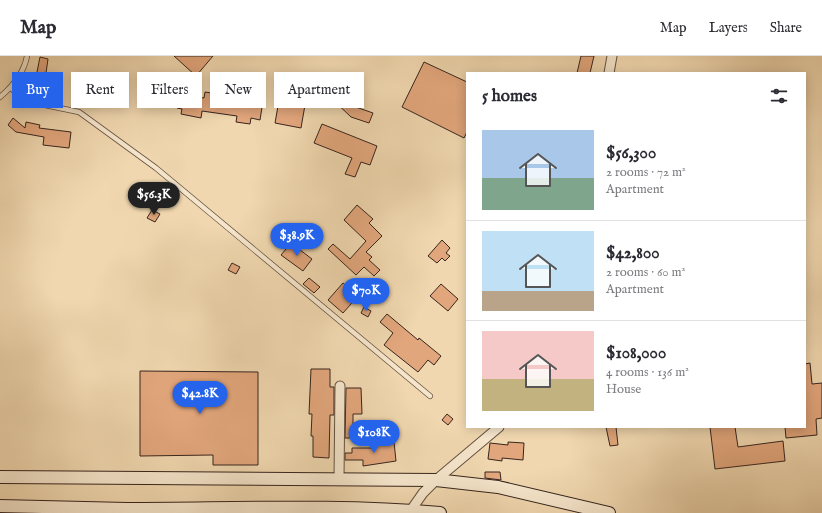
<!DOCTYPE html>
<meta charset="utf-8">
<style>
body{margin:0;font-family:"IM FELL English",serif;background:#f2f2f3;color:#2b2b33;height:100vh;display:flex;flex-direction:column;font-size:15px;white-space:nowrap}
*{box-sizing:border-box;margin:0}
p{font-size:13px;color:#7c7c81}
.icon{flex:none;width:22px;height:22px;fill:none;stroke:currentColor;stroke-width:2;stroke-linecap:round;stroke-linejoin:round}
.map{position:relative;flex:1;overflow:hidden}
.side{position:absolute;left:466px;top:16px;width:340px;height:356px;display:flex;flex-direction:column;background:#fff;border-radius:0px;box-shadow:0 2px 10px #0003}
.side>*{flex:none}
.guide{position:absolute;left:12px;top:16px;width:380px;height:36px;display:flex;gap:8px}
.price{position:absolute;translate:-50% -34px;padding:0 9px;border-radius:14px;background:#2563eb;color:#fff;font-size:13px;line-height:26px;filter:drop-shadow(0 1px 2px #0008)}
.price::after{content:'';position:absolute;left:50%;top:24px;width:12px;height:9px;margin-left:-6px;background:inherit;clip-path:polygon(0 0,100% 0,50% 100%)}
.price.selected{background:#222;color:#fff}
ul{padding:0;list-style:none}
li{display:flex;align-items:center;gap:12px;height:100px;padding:0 16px}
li+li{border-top:1px solid #e1e1e2}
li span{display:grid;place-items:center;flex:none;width:112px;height:80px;border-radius:0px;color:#555}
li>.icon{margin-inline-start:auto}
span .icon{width:48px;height:48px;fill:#fffc;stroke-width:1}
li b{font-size:17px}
h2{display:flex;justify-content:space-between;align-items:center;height:48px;padding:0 16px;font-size:17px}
.tag{padding:0 14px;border-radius:0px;background:#fff;box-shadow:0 2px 10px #0003;font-size:14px;line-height:36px}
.tag.selected{background:#2563eb;color:#fff}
header{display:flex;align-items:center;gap:24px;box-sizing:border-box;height:56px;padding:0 20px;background:#fff;border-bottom:1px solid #e1e1e2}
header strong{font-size:19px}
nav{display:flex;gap:22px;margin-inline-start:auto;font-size:14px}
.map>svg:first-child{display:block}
.building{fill:#e2a67c;stroke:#37251e}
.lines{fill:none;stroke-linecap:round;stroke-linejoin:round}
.lane-casing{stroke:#655242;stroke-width:6}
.street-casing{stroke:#655242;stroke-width:11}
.secondary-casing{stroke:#37251e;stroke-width:14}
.lane{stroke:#f5e5cb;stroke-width:4.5}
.street{stroke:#f5e5cb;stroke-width:9}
.secondary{stroke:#f5e5cb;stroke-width:12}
</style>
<header>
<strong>Map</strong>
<nav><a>Map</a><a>Layers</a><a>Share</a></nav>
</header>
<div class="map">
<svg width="822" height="457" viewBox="0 0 822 457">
<rect width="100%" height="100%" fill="#f0d7af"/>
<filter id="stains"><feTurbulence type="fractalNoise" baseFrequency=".005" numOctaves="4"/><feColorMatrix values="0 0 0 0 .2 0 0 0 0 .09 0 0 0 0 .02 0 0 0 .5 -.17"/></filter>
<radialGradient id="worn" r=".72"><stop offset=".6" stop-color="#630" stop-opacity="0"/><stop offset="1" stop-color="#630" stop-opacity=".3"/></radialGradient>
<g class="building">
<polygon points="174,0 213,0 196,20"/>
<polygon points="581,0 594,0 590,17 577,17"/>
<polygon points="40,1 48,3 46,17 44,16 43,27 35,26"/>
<polygon points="424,6 467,26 467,76 464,82 402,51"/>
<polygon points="205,36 263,45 260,64 251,62 250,68 236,66 237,60 202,55 201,62 181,58 182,53 177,52 180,38 204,42"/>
<polygon points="336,36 350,49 373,57 369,67 351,61 330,41"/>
<polygon points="282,44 305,49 301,72 275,67 278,50 281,51"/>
<polygon points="13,62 25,72 26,66 40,69 39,72 71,76 69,92 43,89 44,81 16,76 8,69"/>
<polygon points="322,68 377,90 370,109 361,106 355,121 345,118 352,102 314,87"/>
<polygon points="357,149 373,163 369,167 382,180 366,196 372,201 369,204 380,214 374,220 364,211 356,219 328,193 333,188 350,203 366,185 344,164"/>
<polygon points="152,154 160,158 155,166 147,162"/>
<polygon points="304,171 310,176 314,172 320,178 315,183 310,178 307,183 299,176"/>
<polygon points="442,184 450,192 446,197 450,200 445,205 442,202 437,207 428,200"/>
<polygon points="291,187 312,203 303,215 281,199"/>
<polygon points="232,207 240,211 236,218 228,214"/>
<polygon points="309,222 320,231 314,237 303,228"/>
<polygon points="343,227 358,240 343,257 328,244"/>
<polygon points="441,228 458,243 448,255 430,240"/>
<polygon points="364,251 371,255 368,261 361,257"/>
<polygon points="387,258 418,284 419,282 441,300 434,309 428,304 418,316 384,289 393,277 380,266"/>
<polygon points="810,307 812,328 822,327 822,362 816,363 817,379 786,382 785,371 805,371 805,308"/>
<polygon points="311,313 330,313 330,331 334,331 334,359 330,359 329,402 313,401 313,380 311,380 312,358 309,358"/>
<polygon points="140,315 258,316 258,409 213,409 213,399 140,400"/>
<polygon points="346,332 361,332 362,358 353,358 353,382 345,382"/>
<polygon points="447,358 453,363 448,369 442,364"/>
<polygon points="606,371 616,371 618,389 610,390"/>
<polygon points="710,371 735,371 738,391 783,385 785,405 715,413"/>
<polygon points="394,386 396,405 363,410 363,404 345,404 345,397 352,397 352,392 373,392 373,388"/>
<polygon points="508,386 524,387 523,404 502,402 502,405 488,403 490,387 508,389"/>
<polygon points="485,416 500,416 501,424 485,422"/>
</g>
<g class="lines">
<g class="lane-casing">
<g id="lane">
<polyline points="11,32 16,37 45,49 79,56 156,112 430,340"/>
<path d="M0 41C13 30 24 17 27 0"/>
</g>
</g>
<g class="street-casing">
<g id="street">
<polyline points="609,17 612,0"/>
<polyline points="339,423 340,330"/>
<polyline points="409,457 423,437 436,424 499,371"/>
</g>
</g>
<g class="secondary-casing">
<g id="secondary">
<polyline points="0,421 436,424 498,431 609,457"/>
<path d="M0 450C42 451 85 452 127 453 231 453 336 448 440 457"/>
</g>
</g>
<use href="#lane" class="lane"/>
<use href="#street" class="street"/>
<use href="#secondary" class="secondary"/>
</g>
<rect width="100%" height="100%" filter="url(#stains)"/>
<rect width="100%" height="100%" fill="url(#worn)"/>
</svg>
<b class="price selected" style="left:154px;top:160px">$56.3K</b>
<b class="price" style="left:297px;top:201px">$38.9K</b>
<b class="price" style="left:366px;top:256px">$70K</b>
<b class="price" style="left:200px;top:359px">$42.8K</b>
<b class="price" style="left:374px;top:398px">$108K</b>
<div class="guide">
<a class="tag selected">Buy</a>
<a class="tag">Rent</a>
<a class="tag">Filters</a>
<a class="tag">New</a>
<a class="tag">Apartment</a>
</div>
<section class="side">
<h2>5 homes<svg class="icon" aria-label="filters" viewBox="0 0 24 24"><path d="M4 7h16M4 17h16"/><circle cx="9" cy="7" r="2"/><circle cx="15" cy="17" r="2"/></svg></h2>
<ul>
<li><span style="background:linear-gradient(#a9c7e8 60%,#7fa58c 0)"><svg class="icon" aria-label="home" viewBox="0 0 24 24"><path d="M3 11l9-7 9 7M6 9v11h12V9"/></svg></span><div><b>$56,300</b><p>2 rooms · 72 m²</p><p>Apartment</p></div></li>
<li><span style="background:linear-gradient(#bfe0f5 75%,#b9a48a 0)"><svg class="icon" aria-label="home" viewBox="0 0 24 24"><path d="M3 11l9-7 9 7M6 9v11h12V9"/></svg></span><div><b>$42,800</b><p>2 rooms · 60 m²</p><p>Apartment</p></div></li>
<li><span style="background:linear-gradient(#f6c9c9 60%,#c2b280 0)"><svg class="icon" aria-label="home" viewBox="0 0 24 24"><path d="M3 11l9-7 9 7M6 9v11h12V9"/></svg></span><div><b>$108,000</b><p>4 rooms · 136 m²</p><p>House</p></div></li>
</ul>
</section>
</div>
